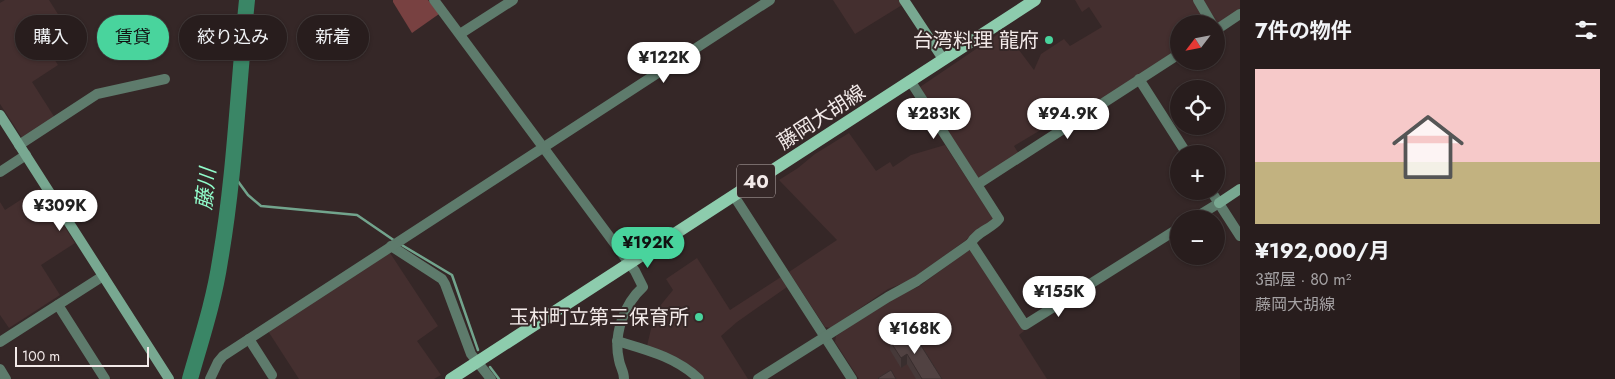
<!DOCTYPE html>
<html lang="ja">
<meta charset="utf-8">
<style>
body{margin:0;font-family:Jost,"Noto Sans JP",sans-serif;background:#302626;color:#f1f3f6;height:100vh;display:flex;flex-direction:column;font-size:19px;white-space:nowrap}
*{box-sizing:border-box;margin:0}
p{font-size:16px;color:#a5a2a4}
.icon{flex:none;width:28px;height:28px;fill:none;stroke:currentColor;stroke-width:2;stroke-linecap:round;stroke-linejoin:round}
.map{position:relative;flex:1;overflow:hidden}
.side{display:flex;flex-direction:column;background:#281d1d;width:375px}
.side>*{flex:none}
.guide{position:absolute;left:15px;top:15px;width:475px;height:45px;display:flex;gap:10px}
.needle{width:32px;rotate:238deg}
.fabs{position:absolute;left:1170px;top:15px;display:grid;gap:10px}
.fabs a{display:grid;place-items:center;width:55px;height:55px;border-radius:50%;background:#281d1d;box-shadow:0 1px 4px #0004,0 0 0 1px #443b3b;font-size:25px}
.scale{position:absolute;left:15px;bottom:12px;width:134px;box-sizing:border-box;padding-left:5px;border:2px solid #f3eae9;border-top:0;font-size:14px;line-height:18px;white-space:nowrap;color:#f3eae9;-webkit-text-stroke:4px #352727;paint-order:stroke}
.price{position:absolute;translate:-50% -42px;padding:0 11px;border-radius:18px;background:#fff;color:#222;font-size:16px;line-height:32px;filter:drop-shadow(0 1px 2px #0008)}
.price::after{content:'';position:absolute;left:50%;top:30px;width:15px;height:11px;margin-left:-8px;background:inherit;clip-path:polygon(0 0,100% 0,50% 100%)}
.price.selected{background:#49d49d;color:#111}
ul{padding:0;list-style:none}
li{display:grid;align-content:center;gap:10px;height:265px;padding:0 15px}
li span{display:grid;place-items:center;height:155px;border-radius:0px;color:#555}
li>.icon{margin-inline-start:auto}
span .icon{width:90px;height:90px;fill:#fffc;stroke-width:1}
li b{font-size:21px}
h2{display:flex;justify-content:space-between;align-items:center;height:60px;padding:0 15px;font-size:21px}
.pill{padding:0 18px;border-radius:22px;background:#281d1d;box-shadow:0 1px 4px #0004,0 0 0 1px #443b3b;font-size:18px;line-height:45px}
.pill.selected{background:#49d49d;color:#111}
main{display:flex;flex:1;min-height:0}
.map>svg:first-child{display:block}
.built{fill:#442f2f}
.green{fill:#784141}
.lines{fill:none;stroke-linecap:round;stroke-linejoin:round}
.stream{stroke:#72a48d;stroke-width:2.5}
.river{stroke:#3a8666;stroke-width:16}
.street{stroke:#5e7b6c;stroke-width:10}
.secondary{stroke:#78a891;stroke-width:10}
.primary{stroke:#8dccad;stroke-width:12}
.wall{fill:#463939}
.shaded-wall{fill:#392e2e}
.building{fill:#514242;stroke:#392e2e}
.poi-dot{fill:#49d49d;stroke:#352727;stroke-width:2}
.labels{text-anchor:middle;stroke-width:4;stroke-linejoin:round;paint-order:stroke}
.shield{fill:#352727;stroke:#bab0af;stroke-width:1}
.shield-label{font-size:19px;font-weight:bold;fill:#f3eae9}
.poi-label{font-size:20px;fill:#f3eae9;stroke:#352727;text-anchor:end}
.street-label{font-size:20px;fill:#f3eae9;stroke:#352727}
.water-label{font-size:21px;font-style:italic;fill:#91fccb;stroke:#352727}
</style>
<main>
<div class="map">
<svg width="1240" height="379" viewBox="0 0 1240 379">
<rect width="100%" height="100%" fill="#352727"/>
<g class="built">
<polygon points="5,0 49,0 68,30 45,45 58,65 32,82 55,118 23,139 0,104 0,3"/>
<polygon points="833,0 899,0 902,5 855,34"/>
<polygon points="1075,0 1195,0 1208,24 1179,24 1179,49 1058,129 1054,122 1014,146 1019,154 979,180 920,87 1004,30 1034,70 1041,54 1064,39 1070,46 1102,27 1089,7 1082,12"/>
<polygon points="1203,0 1240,0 1240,9 1219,23 1215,21"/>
<polygon points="849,133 876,171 890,162 893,167 911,155 945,145 994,220 909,281 888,289 831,328 825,327 789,272 837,240 779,180 798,168 815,154"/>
<polygon points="39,188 75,243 41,265 60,295 9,328 0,315 0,202 5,210"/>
<polygon points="969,250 973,251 1024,331 1019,335 1047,379 859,379 835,342 836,336 889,300 918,287"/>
<polygon points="390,253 438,326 417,341 441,375 434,379 299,379 268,331"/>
<polygon points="697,258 730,310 781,277 787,287 737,322 721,336 748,379 702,379 647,346 655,312 673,290 666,279"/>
</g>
<polygon class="green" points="393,0 428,0 439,14 412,33 393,2"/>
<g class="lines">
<g class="stream">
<polyline points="232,166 237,180 248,195 261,206 357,215 395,241"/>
<polyline points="400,244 452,275 478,350"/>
<polyline points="490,367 499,379"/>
</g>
<path class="river" d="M190 379C201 340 214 301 220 261 235 175 238 87 247 0"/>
<g class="street">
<path d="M434 0 635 271 643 287C624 304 613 335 619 360 620 367 624 371 624 379"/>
<polyline points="1198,0 1212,24"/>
<polyline points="1216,30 1240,14"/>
<polyline points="460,34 513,0"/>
<polyline points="1139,79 1187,154"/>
<polyline points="19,145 97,94 165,79"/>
<polyline points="0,172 26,155"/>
<polyline points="978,184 1179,54"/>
<polyline points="1211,191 1240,236"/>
<polyline points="734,196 852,379"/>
<polyline points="1193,219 1219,203"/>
<polyline points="971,243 1025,325 1179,228"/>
<polyline points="391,246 442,279 445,284 471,354 491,379"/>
<polyline points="58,305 105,379"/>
<polyline points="249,339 272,375"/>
<path d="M617 341C647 350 676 357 699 379"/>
<polyline points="0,342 103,276"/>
<polyline points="0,369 6,379"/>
<polyline points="210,379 218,362 223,356 770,0"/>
<path d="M758 379 888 297 917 281 971 243C977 231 992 229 999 219L911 82"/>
</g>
<g class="secondary">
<polyline points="904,0 943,59"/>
<polyline points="0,115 169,379"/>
<polyline points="1219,203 1240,189"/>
</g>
<polyline class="primary" points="451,379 1035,0"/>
</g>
<polygon class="wall" points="890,341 942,379 916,379 907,364 901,368 890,350"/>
<polygon class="shaded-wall" points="907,354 907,364 901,368 901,358"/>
<g class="building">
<polygon points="910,328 942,379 922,379 907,354 901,358 890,341"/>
<polygon points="891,370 896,379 879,379 878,378"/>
</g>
<g class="poi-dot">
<circle cx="1049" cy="40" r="5"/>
<circle cx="699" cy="317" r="5"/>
</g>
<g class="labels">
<rect class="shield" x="737" y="164.5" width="38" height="33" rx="4"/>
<g class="shield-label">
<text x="756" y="188">40</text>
</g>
<g class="poi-label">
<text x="1039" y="47">台湾料理 龍府</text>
<text x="689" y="324">玉村町立第三保育所</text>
</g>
<g class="street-label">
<text transform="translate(821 117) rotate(-33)" y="7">藤岡大胡線</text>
</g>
<g class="water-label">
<text transform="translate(206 189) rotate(-84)" y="7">藤川</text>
</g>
</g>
</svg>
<div class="fabs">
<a><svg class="needle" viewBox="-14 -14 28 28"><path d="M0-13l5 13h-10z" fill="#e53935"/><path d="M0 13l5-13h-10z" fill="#a5a2a4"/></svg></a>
<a><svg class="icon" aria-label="locate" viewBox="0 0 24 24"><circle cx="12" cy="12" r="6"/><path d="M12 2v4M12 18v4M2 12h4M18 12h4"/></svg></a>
<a>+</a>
<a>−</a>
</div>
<div class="scale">100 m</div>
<b class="price" style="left:664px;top:84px">¥122K</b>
<b class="price" style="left:934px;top:140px">¥283K</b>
<b class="price" style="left:1068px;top:140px">¥94.9K</b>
<b class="price" style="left:60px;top:232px">¥309K</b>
<b class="price selected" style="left:648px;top:269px">¥192K</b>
<b class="price" style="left:1059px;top:318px">¥155K</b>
<b class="price" style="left:915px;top:355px">¥168K</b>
<div class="guide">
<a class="pill">購入</a>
<a class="pill selected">賃貸</a>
<a class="pill">絞り込み</a>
<a class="pill">新着</a>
</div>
</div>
<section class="side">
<h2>7件の物件<svg class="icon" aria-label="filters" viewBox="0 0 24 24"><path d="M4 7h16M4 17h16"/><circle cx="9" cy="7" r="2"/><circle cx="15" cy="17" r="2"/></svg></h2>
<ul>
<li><span style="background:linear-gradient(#f6c9c9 60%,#c2b280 0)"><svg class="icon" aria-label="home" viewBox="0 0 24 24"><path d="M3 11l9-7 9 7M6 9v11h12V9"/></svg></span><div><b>¥192,000/月</b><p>3部屋 · 80 m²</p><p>藤岡大胡線</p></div></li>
</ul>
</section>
</main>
